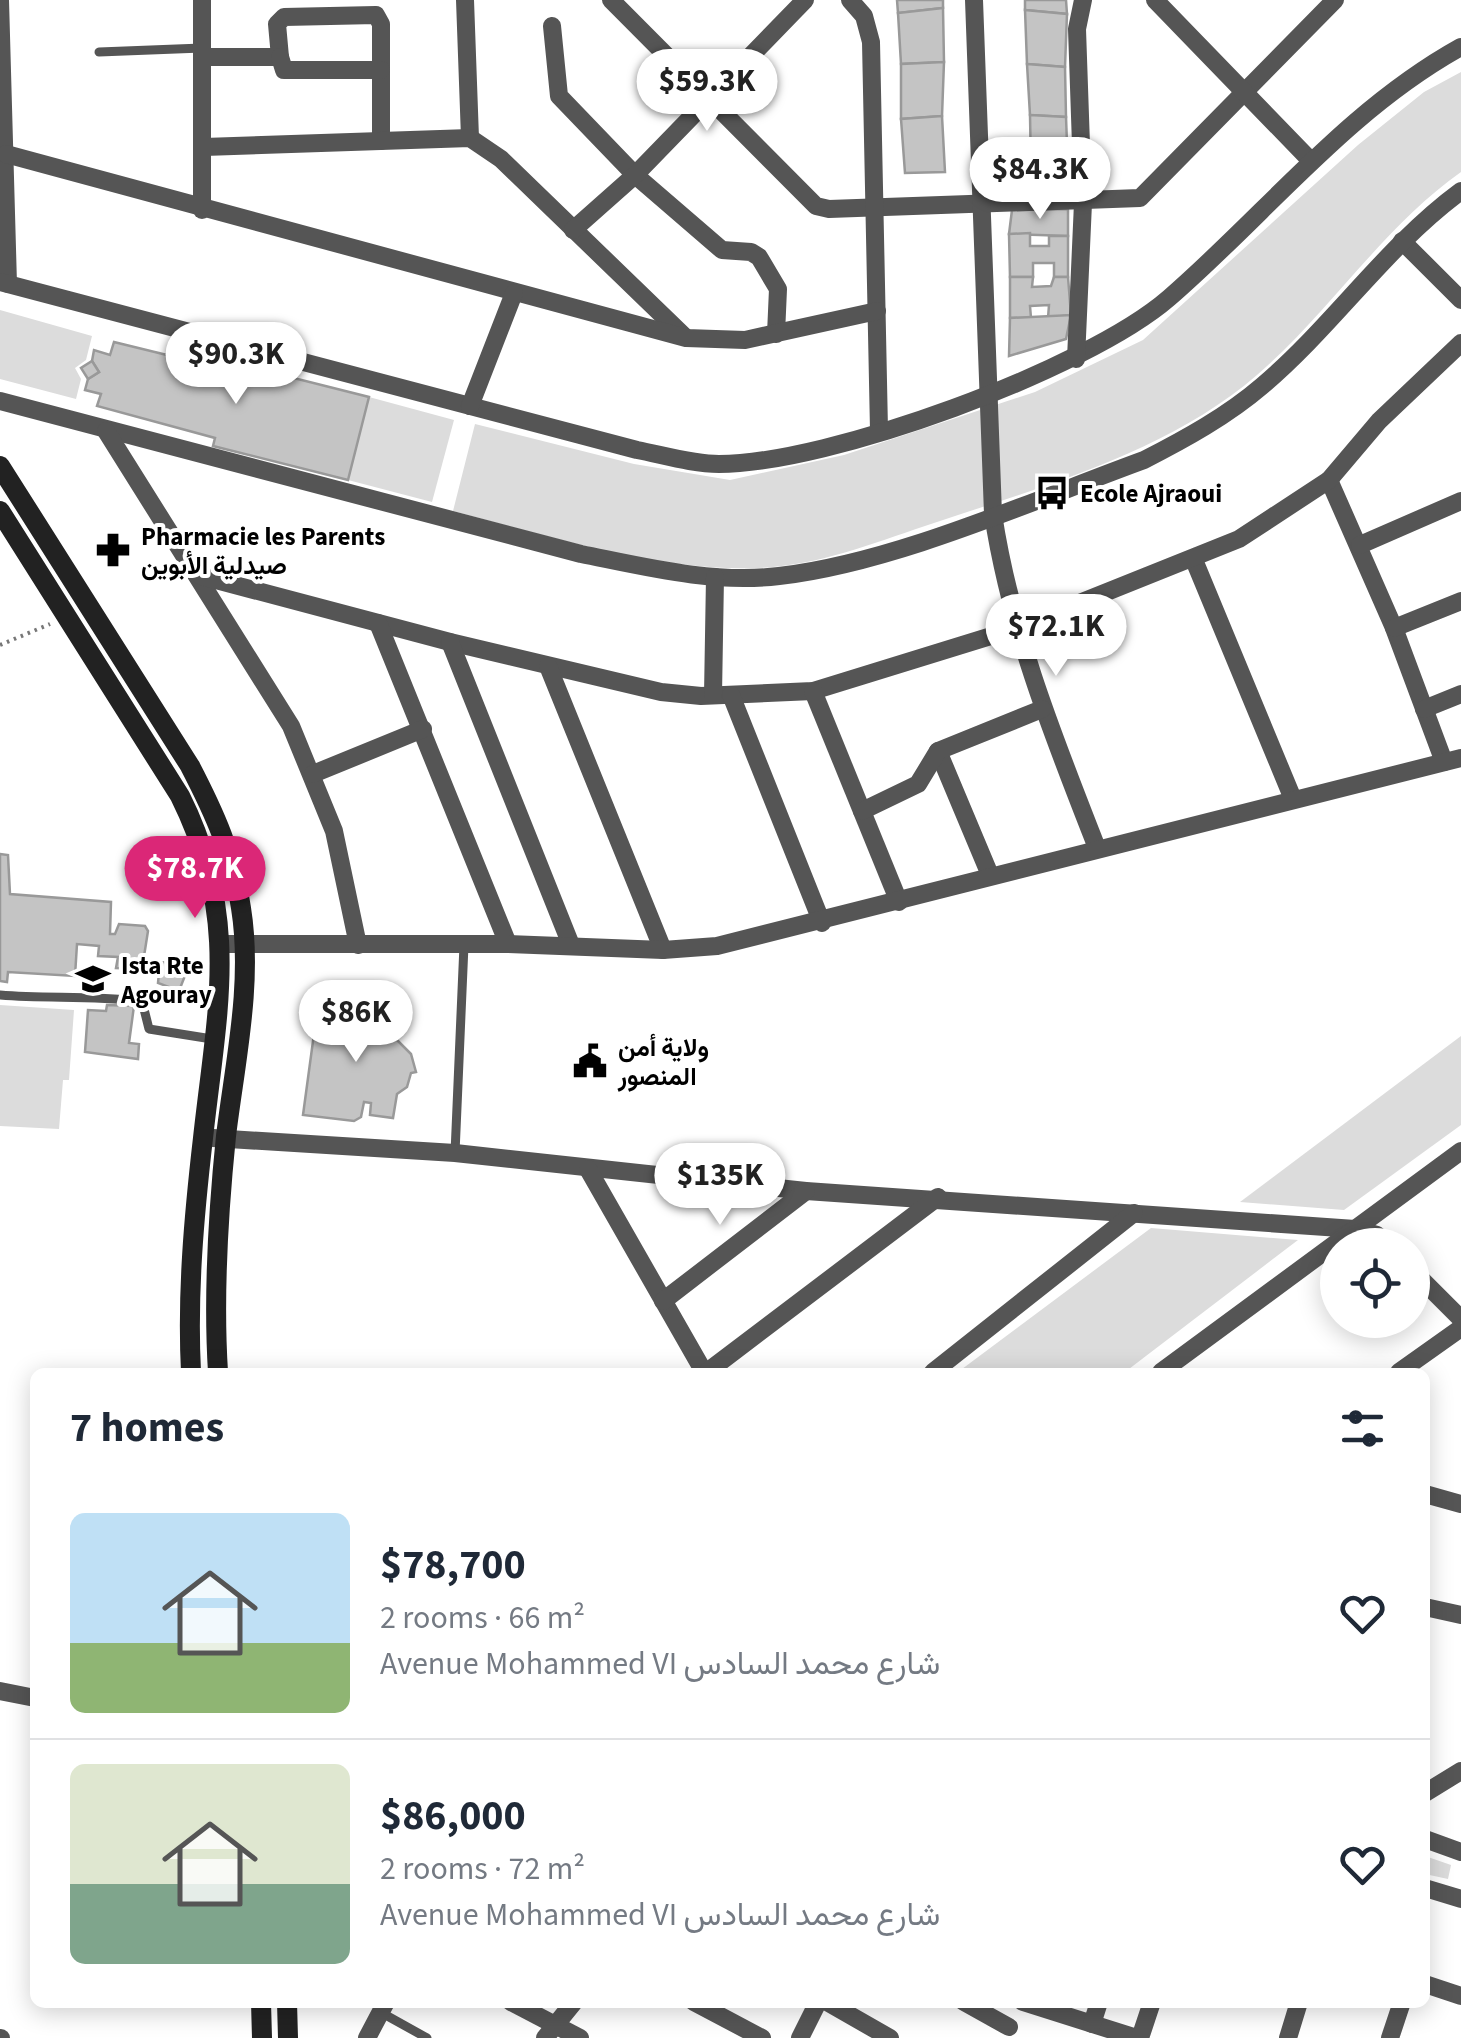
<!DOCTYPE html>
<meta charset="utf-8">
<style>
body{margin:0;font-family:"Source Sans 3",Vazirmatn,sans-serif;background:#f2f2f3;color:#1f2937;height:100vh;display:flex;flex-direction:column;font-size:38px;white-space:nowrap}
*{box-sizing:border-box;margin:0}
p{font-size:32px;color:#747a83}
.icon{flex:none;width:55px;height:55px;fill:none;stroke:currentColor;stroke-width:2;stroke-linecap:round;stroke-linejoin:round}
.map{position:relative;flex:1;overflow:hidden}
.sheet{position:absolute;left:30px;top:1368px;width:1400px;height:640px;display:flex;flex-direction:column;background:#fff;border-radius:15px;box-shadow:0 5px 25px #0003}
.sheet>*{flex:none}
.tools{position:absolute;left:1320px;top:1228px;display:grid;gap:20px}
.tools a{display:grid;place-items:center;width:110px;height:110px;border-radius:50%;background:#fff;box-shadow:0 5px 25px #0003;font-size:50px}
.price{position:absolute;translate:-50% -85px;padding:0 22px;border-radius:35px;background:#fff;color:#222;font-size:32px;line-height:65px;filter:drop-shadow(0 2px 5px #0008)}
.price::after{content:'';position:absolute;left:50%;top:60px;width:30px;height:22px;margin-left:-15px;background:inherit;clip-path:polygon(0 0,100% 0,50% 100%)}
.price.on{background:#db2777;color:#fff}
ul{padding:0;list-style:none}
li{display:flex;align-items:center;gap:30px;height:250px;padding:0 40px}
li+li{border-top:2px solid #e0e1e3}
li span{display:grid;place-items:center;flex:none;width:280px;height:200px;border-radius:15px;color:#555}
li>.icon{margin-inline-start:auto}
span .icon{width:120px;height:120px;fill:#fffc;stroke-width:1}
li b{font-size:42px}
h2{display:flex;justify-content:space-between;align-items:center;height:120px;padding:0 40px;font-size:42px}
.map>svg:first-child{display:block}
.green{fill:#dcdcdc}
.building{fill:#c4c4c4;stroke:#999;stroke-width:2.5}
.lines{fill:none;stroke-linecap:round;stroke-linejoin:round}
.path{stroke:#777;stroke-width:4;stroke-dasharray:2.5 5;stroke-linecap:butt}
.lane{stroke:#555;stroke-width:9}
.street{stroke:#555;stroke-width:18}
.secondary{stroke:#222;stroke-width:20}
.labels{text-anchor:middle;stroke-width:8;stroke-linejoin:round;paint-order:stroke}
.poi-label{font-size:25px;font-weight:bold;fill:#000;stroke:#fff;text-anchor:start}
</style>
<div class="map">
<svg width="1461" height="2038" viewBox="0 0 1461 2038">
<rect width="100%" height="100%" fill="#fff"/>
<g class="green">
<path d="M1461 72V172C1382 228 1330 312 1257 375 1168 452 1044 486 934 523 882 540 829 562 773 567 669 576 553 537 453 511L475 424 634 464 730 480 844 455 1035 392 1143 340 1358 145 1424 92Z"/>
<polygon points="0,310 92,336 86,360 75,368 81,379 76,399 0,379"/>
<polygon points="369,397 454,420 432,502 348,480"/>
<polygon points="0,1005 74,1010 69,1080 63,1080 59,1129 0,1126"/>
<polygon points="1461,1036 1461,1125 1344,1210 1240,1202"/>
<polygon points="1151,1228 1298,1240 1125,1372 958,1372"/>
<polygon points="1425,1856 1451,1865 1448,1879 1425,1874"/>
</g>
<g class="building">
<polygon points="897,0 943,0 943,8 898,13"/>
<polygon points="1025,0 1066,0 1067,14 1025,10"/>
<polygon points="943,8 944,62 901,64 898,13"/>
<polygon points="1025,10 1067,14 1065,67 1027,64"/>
<polygon points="944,62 942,116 901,119 901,64"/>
<polygon points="1027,64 1065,67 1066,117 1030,115"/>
<polygon points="1030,115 1066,117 1068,171 1031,170"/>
<polygon points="942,116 945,172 905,173 901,119"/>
<polygon points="1068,209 1068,236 1009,234 1012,210"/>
<polygon points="1030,233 1030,246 1049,246 1049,236 1068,236 1068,277 1054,277 1054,263 1033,263 1033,277 1010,277 1009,234"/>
<polygon points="1010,277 1033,277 1032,287 1051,286 1054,277 1068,277 1071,315 1048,318 1049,305 1030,306 1031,318 1010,318"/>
<polygon points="1071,315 1066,339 1009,356 1010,318"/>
<polygon points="114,342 232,371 234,363 369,397 348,480 213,446 215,438 97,406 101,394 85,390 88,379 99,372 92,361 94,350 110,355"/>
<polygon points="92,361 99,372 88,379 81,368"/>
<polygon points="0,854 8,855 10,894 111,902 110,934 115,934 119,924 145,926 148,931 142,969 116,968 118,957 98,956 99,946 77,944 75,976 8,972 7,982 0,981"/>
<polygon points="160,962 179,964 178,972 186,973 179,991 158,983"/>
<polygon points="328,1001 385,1016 387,1005 396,1005 389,1032 411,1054 416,1072 411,1073 407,1087 397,1094 393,1118 370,1115 371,1103 364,1102 361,1117 354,1121 303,1115 316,1019 325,1019"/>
<polygon points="107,1005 134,1006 129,1043 139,1044 138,1059 85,1052 88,1010 106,1011"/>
</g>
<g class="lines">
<polyline class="path" points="0,645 50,624"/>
<g class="lane">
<polyline points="99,52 202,48"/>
<path d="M0 995C48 999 90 995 137 1001L143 1005 149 1029 212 1039"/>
<polyline points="455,1153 464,945"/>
<polyline points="382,2013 427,2038"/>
</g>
<g class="street">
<polyline points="0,0 8,284"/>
<polyline points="465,0 470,138"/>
<polyline points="611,0 816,206 829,209 1140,198 1335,0"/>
<polyline points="850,0 864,16 871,42 879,430"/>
<path d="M974 0 993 514C1011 632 1054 738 1097 848"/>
<polyline points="1155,0 1311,161"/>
<polyline points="552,26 559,96 635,175 722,250 751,252 759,257 778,289 776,334"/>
<polyline points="205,57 280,57 277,24 284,17 376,15 381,24 381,141"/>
<polyline points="280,57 284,70 381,70"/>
<polyline points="204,147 470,138 501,159 685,337"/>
<polyline points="6,154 686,338 745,340 877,311"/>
<polyline points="202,210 202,0"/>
<polyline points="573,230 635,175 805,0"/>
<polyline points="1402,241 1461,300"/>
<path d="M0 282 637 450C663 455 693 464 719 464 828 464 1086 370 1169 298 1266 214 1347 110 1461 47"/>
<polyline points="1076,359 1083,203 1077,29 1083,0"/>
<path d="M0 401 581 554C646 567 713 584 779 576 894 563 1034 500 1144 460 1185 439 1227 416 1262 386 1333 326 1386 246 1461 191"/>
<polyline points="470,406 514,293"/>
<polyline points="106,431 291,726 334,831 358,945"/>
<polyline points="1329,480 1394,628 1444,762"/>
<polyline points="1360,545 1461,501"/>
<polyline points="1194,560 1293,799"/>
<polyline points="201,576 450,642 661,692 701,696 813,691 1017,628 1239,539 1329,480 1379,421 1461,343"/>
<polyline points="378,623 508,944"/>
<polyline points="1394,628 1461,601"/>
<polyline points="450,642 571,945"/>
<polyline points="548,666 663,950"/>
<polyline points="813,691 899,902"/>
<polyline points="713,695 715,577"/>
<polyline points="731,695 822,923"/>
<polyline points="1424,709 1461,694"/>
<polyline points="938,751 990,875"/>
<polyline points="313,774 423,729"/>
<polyline points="862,811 918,784 938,751 1042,709"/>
<polyline points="221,944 508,944 663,950 717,946 1461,758"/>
<polyline points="213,1138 455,1153 806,1191 1355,1229 1377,1235 1387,1245"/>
<polyline points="588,1169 704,1372"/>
<polyline points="1412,1270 1461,1319"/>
<polyline points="663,1301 806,1191"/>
<polyline points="707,1372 938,1197"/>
<polyline points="933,1372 1134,1213"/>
<polyline points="1161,1372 1461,1151"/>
<polyline points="1399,1372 1461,1328"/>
<polyline points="1425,1494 1461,1504"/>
<polyline points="1425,1607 1461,1615"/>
<polyline points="0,1691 35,1698"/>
<polyline points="1425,1793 1461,1771"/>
<polyline points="1425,1839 1461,1852"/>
<polyline points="1425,1888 1461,1899"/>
<polyline points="1425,1984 1461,1996"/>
<polyline points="511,2002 580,2038"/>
<polyline points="694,2002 762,2038"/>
<polyline points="827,2002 890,2038"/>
<polyline points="964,2002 1009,2027"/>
<polyline points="1023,2002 1137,2038"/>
<polyline points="1092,2024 1099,2002"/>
<polyline points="0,2038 1,2038"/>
<polyline points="367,2038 386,2002"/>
<polyline points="545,2038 574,2002"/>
<polyline points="800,2038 818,2002"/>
<polyline points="1140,2038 1152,2002"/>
<polyline points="1288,2038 1299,2002"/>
<polyline points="1390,2038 1402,2002"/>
</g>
<g class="secondary">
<path d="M0 466 190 766C214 812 234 856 241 908 253 983 235 1062 226 1136 218 1215 213 1294 218 1372"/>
<path d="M0 511 180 796C241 918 217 1010 203 1138 194 1216 187 1294 191 1372"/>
<polyline points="261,2002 262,2038"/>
<polyline points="287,2002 288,2038"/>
</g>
</g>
<defs>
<g id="bus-bare" transform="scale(2.7)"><path d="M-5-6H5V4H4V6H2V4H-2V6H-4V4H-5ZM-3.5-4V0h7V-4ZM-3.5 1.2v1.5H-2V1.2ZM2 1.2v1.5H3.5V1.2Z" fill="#000" stroke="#fff" stroke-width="2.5" paint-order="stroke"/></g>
<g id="pharmacy-bare" transform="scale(2.7)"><path d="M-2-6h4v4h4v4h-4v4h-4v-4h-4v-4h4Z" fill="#000" stroke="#fff" stroke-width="2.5" paint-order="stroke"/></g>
<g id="university-bare" transform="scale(2.7)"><path d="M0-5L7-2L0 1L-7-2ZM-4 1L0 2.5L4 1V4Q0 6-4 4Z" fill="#000" stroke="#fff" stroke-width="2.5" paint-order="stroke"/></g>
<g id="civic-bare" transform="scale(2.7)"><path d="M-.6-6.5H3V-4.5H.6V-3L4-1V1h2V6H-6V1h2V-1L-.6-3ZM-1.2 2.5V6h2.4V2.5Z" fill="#000" stroke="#fff" stroke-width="2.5" paint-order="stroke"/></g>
</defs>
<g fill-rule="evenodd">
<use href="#bus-bare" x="1052" y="493"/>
<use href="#pharmacy-bare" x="113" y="550"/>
<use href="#university-bare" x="93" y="979"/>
<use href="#civic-bare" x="590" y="1061"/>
</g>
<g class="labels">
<g class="poi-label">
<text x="1080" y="502">Ecole Ajraoui</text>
<text x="141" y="545">Pharmacie les Parents<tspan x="141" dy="29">صيدلية الأبوين</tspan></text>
<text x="121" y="974">Ista Rte<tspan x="121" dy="29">Agouray</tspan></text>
<text x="618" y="1056">ولاية أمن<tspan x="618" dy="29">المنصور</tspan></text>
</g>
</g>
</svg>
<div class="tools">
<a><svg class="icon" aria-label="locate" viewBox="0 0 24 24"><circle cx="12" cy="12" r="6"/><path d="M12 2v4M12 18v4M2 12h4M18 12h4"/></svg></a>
</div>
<b class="price" style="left:707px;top:134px">$59.3K</b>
<b class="price" style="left:1040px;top:222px">$84.3K</b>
<b class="price" style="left:236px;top:407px">$90.3K</b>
<b class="price" style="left:1056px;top:679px">$72.1K</b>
<b class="price on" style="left:195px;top:921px">$78.7K</b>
<b class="price" style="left:356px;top:1065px">$86K</b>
<b class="price" style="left:720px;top:1228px">$135K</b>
<section class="sheet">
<h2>7 homes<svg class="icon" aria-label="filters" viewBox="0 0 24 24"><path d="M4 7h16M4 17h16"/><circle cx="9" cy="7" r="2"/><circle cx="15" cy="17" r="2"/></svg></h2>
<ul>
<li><span style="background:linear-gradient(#bfe0f5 65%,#8fb573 0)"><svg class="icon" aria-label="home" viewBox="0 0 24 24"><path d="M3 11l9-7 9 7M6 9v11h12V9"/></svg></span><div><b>$78,700</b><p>2 rooms · 66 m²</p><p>Avenue Mohammed VI شارع محمد السادس</p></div><svg class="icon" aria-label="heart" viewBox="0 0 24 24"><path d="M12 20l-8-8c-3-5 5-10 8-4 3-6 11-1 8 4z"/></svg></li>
<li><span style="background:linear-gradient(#dfe7d0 60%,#7fa58c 0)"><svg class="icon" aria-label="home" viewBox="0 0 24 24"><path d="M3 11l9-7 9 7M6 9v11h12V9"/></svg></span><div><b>$86,000</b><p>2 rooms · 72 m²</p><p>Avenue Mohammed VI شارع محمد السادس</p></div><svg class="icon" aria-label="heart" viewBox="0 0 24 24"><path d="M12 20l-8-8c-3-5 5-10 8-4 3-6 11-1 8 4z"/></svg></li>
</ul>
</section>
</div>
